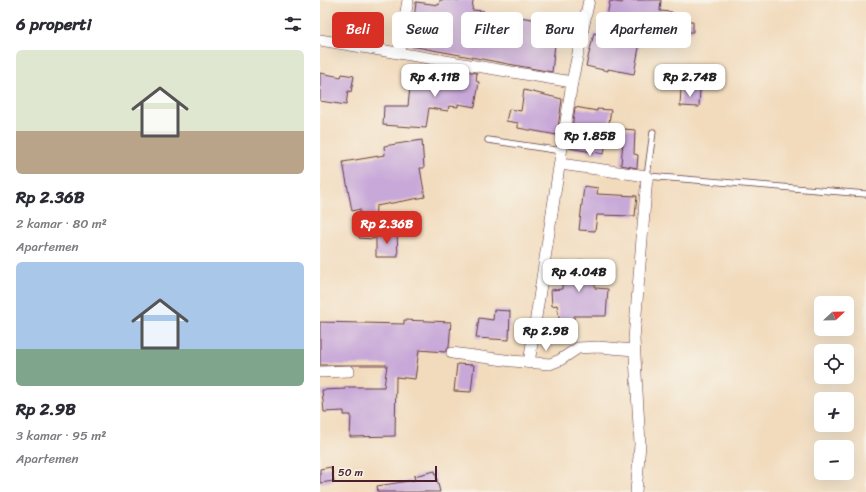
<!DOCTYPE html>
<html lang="id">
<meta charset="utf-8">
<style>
body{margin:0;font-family:Sriracha,sans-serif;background:#f2f2f3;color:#2b2b33;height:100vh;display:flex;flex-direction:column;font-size:15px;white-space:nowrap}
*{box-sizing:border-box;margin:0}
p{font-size:13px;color:#7c7c81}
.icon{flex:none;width:22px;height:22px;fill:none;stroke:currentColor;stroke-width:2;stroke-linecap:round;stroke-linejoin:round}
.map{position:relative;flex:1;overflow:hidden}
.details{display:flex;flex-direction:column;background:#fff;width:320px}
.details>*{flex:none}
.guide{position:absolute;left:12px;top:12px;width:380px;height:36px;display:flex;gap:8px}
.needle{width:26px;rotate:68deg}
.controls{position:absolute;left:494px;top:296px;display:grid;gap:8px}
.controls a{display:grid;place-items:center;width:40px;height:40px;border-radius:6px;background:#fff;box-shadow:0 4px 16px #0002;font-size:20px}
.scale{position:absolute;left:12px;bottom:10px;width:105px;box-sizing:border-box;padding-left:4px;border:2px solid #4a1f2b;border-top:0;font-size:11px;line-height:14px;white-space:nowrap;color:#4a1f2b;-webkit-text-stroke:3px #f7f3e8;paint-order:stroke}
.price{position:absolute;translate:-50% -34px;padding:0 9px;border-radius:8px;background:#fff;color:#222;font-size:13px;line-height:26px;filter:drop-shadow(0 1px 2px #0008)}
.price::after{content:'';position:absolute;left:50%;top:24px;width:12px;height:9px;margin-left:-6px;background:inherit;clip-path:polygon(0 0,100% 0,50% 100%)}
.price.active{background:#d93025;color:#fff}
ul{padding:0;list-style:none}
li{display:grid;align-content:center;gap:8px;height:212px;padding:0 16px}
li span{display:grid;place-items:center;height:124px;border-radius:6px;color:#555}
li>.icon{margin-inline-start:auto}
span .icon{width:72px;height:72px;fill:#fffc;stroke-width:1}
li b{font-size:17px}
h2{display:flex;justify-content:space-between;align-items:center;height:48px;padding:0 16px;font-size:17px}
.chip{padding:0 14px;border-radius:6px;background:#fff;box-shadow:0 4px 16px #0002;font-size:14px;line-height:36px}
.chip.active{background:#d93025;color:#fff}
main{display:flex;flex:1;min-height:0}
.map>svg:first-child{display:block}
.building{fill:#c8a8d8}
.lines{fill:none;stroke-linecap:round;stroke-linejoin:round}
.service-casing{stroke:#633b41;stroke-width:7}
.minor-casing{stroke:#633b41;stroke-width:12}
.service{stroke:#fff;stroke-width:5.5}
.minor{stroke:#fff;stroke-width:11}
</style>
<main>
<section class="details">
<h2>6 properti<svg class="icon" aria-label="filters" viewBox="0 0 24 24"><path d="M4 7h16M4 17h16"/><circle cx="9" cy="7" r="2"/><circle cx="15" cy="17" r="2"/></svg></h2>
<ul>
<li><span style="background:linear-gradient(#dfe7d0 65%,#b9a48a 0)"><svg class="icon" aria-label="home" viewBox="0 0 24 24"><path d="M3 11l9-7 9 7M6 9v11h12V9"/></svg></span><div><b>Rp 2.36B</b><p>2 kamar · 80 m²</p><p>Apartemen</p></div></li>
<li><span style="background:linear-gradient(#a9c7e8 70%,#7fa58c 0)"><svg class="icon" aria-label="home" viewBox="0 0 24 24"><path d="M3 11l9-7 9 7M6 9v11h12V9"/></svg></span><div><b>Rp 2.9B</b><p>3 kamar · 95 m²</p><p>Apartemen</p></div></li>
</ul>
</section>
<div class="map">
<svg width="546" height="492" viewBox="0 0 546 492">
<rect width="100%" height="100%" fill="#f7f3e8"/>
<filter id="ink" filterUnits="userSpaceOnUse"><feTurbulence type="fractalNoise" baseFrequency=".025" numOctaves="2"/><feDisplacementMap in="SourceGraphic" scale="8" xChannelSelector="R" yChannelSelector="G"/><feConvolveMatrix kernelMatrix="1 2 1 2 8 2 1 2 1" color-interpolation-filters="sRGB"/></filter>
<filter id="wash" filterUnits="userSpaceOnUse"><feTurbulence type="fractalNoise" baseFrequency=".012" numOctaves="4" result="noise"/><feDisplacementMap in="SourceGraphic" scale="16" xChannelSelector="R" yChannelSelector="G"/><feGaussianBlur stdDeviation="0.9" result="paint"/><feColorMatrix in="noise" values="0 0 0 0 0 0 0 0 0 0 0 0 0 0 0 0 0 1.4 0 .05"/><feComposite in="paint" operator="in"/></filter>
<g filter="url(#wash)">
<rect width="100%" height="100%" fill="#f2dbbd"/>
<g id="blocks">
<g class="building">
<polygon points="120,0 153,0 152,10 164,11 164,13 198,20 199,17 219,20 218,23 237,25 232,72 91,46 96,2 119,5"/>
<polygon points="304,0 341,0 340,11 352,12 352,21 373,21 373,32 351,32 351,38 321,37 314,74 288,69 288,71 266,66 274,33 283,35 290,1 302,3"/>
<polygon points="115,66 157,73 156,81 159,82 155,107 138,104 138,107 129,106 128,111 109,108 106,128 63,125 64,106 88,106 90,87 111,90"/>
<polygon points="0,73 21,77 22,74 34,76 31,92 28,91 26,105 0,101"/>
<polygon points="361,88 380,89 379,107 360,106"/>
<polygon points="204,90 242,99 237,135 198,128 198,123 186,121 189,109 201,111"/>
<polygon points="255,107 277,111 277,109 291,110 284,154 249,148"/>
<polygon points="304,129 315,130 314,154 318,155 317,168 301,165"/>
<polygon points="102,140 104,168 100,168 105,197 56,206 54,239 39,238 40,209 32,211 23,162 65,155 64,146"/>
<polygon points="264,186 278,188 277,194 317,196 315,216 277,215 275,231 259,230"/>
<polygon points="56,232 77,232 78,257 56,257"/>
<polygon points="260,260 276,261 275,288 288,289 286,316 254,316 254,321 240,324 237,305 232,306 231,290 242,289 243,262 260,262"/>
<polygon points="174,310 190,311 189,340 156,338 159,318 173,320"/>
<polygon points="84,320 131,322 129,347 125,352 99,350 95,379 76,377 75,436 30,437 31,415 24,415 24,411 4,412 2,390 25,389 25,387 64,387 67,365 0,365 0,322 84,324"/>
<polygon points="137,364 154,365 151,392 134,391"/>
<polygon points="11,467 14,481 0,483 0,469"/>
<polygon points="115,471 120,492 58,492 57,486 95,480 94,476"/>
</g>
</g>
</g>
<g filter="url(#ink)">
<use href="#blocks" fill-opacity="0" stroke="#633b41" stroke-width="1"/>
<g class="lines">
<g class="service-casing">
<g id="service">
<polyline points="333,132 327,176 546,194"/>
<polyline points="168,140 242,151"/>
</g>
</g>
<g class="minor-casing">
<g id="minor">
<polyline points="0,40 252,82"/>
<polyline points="79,52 88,0"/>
<polyline points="240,164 327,176 314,339 320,444 316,492"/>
<polyline points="132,353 192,361 230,364 240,360 258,348 278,347 314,350"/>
<polyline points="209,363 252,82 269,0"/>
<polyline points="0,372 29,371"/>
</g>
</g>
<use href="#service" class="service"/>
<use href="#minor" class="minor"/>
</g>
</g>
</svg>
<div class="controls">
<a><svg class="needle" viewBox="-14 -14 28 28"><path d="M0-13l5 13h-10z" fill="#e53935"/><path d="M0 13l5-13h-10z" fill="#7c7c81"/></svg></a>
<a><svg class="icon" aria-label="locate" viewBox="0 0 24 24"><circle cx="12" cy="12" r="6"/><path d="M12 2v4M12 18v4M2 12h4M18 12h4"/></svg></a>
<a>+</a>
<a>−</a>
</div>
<div class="scale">50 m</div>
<b class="price" style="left:115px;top:98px">Rp 4.11B</b>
<b class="price" style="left:370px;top:98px">Rp 2.74B</b>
<b class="price" style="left:270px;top:157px">Rp 1.85B</b>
<b class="price active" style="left:67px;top:245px">Rp 2.36B</b>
<b class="price" style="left:259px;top:293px">Rp 4.04B</b>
<b class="price" style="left:226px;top:352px">Rp 2.9B</b>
<div class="guide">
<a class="chip active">Beli</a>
<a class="chip">Sewa</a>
<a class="chip">Filter</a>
<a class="chip">Baru</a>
<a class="chip">Apartemen</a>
</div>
</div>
</main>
